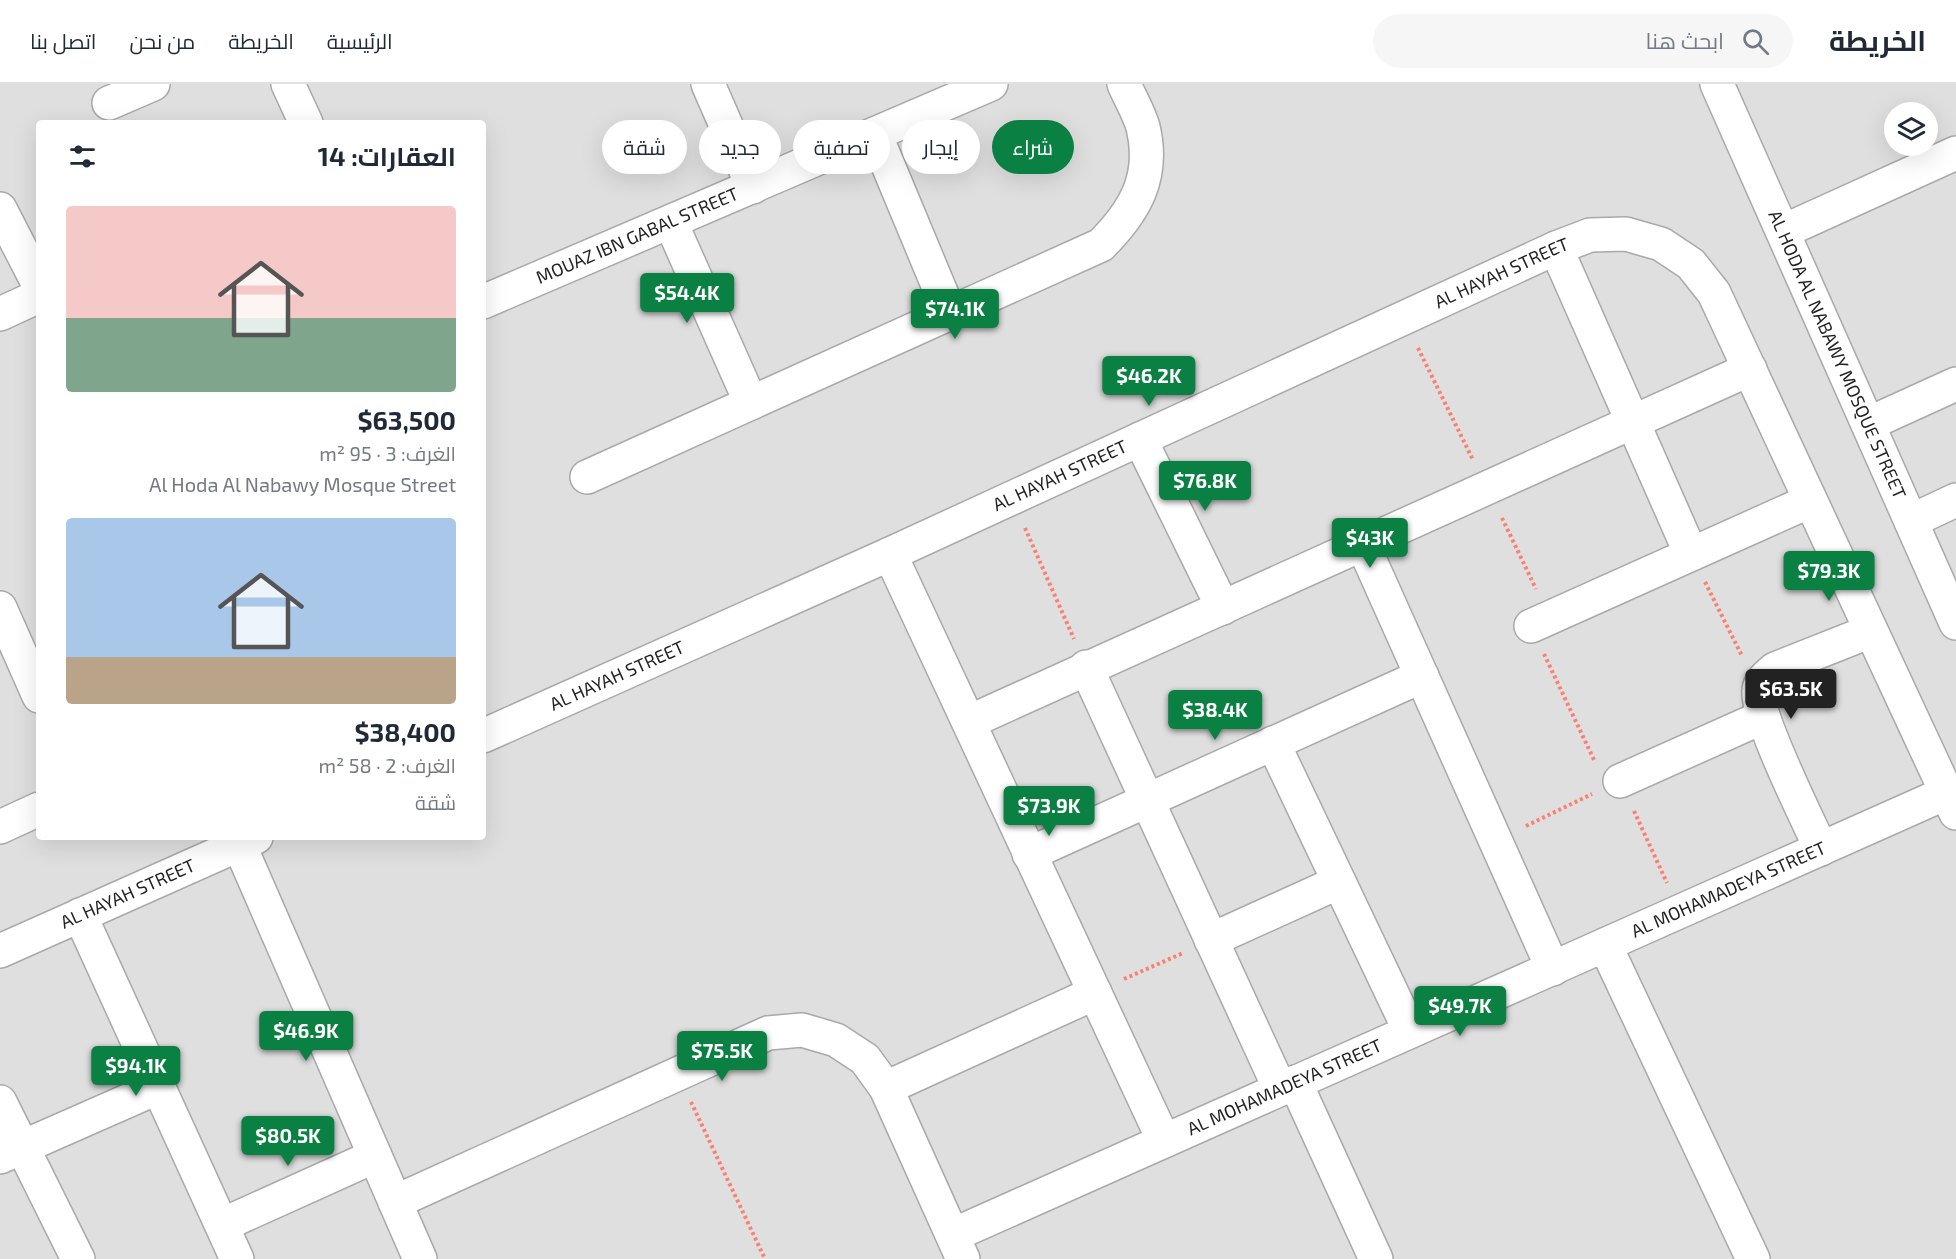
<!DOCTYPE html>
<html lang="ar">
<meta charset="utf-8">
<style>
body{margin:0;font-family:"Exo 2",Cairo,sans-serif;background:#f6f6f7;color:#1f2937;direction:rtl;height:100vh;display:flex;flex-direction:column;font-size:22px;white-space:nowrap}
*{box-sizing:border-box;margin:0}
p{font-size:20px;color:#747a83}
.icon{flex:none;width:33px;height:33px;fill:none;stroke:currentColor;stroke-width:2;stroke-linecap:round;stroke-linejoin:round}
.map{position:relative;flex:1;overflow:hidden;direction:ltr}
.panel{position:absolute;left:36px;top:36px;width:450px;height:720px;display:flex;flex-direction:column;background:#fff;border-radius:6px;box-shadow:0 6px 24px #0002;direction:rtl}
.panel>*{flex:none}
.hud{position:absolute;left:504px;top:36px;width:570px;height:54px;direction:rtl;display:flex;gap:12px}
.buttons{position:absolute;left:1884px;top:18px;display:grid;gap:12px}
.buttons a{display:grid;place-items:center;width:54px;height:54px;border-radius:50%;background:#fff;box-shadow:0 6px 24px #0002;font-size:30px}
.price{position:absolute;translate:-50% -51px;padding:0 14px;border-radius:6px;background:#0b8043;color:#fff;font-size:20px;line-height:39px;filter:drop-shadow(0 2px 3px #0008)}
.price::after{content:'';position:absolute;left:50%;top:36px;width:18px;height:14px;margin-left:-9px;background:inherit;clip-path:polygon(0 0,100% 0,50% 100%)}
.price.current{background:#222;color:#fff}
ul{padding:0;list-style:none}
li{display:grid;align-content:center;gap:12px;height:318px;padding:0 30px}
li span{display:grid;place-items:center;height:186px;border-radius:6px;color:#555}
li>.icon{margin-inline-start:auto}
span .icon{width:108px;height:108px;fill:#fffc;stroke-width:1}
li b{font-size:26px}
h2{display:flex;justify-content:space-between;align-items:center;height:72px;padding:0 30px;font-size:26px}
.pill{padding:0 21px;border-radius:27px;background:#fff;box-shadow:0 6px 24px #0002;font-size:21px;line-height:54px}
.pill.current{background:#0b8043;color:#fff}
header{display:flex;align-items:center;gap:36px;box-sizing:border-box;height:84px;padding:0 30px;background:#fff;border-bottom:2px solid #e0e1e3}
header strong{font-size:28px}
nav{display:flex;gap:33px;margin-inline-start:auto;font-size:21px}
.search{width:420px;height:54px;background:#f6f6f7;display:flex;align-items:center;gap:15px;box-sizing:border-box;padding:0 21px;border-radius:33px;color:#747a83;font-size:22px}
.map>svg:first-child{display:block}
.residential{fill:#e0dfdf;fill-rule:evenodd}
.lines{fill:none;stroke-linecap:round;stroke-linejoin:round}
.minor-casing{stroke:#a9a9a9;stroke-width:36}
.path{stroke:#fa8072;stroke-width:4;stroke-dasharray:3 3;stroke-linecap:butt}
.minor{stroke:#fff;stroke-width:33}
.labels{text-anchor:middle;stroke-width:6;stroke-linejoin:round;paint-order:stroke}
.street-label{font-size:18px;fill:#222;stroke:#fff}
</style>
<header>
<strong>الخريطة</strong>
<div class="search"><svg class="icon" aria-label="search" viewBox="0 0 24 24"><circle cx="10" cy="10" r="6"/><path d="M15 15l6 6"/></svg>ابحث هنا</div>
<nav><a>الرئيسية</a><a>الخريطة</a><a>من نحن</a><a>اتصل بنا</a></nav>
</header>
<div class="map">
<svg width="1956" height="1175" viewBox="0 0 1956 1175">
<rect width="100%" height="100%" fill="#f2efe9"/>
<path class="residential" d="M0 0H1956V1175H0ZM1894 28H1928V62H1894ZM39 39H483V753H39Z"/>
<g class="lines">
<g class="minor-casing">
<g id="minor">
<polyline points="288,0 306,39"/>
<polyline points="708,0 753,103"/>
<path id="s1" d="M1717 0 1956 539"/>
<polyline points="109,19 153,0"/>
<polyline points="875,50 950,230"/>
<polyline points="0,125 39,201"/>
<polyline points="671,139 751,319"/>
<polyline points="1784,147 1956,69"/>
<polyline points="1556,164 1691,470"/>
<path id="s2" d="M483 218 991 0"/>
<polyline points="0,230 39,212"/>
<polyline points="1868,340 1956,300"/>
<polyline points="1140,355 1223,524"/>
<path d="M587 393 1101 161C1135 127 1155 93 1143 43 1139 29 1130 14 1124 0"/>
<polyline points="1911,437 1956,416"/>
<polyline points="1363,461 1553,885"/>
<polyline points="890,470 1164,1057"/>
<polyline points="0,524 39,612"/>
<polyline points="1531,542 1810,417"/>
<polyline points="1086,583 1280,1005"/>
<polyline points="969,638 1750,285"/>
<path id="s3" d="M483 652 890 470 1556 164 1590 151 1626 150 1661 160 1691 180 1714 209 1956 729"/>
<polyline points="1273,659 1410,947"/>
<polyline points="1620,697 1763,633"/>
<polyline points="0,743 39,725"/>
<polyline points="239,760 420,1175"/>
<path d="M1821 765C1808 736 1755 631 1759 606 1760 597 1768 591 1775 585L1871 547"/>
<polyline points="1029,770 1422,592"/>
<polyline points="80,831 237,1175"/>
<polyline points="1211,856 1339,798"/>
<polyline points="1605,861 1753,1175"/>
<path id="s4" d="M0 867 256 753"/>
<polyline points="1295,998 1376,1175"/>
<polyline points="886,1004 1095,909"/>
<polyline points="0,1018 78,1175"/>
<polyline points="0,1073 159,1003"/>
<polyline points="395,1118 768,949 802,946 836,956 865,975 886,1004 963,1175"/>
<polyline points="222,1141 375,1072"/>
<path id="s5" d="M953 1151 1946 709"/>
</g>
</g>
<g class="path">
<polyline points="1418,264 1473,376"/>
<polyline points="1502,434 1536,505"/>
<polyline points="1025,444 1074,555"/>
<polyline points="1705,498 1742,572"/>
<polyline points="1544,570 1595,678"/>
<polyline points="1634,727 1667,799"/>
<polyline points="1526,742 1592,710"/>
<polyline points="1124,895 1183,869"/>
<polyline points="691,1018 765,1175"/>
</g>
<use href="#minor" class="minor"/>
</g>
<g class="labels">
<g class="street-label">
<text dy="6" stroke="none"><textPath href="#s2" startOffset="168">MOUAZ IBN GABAL STREET</textPath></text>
<text dy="6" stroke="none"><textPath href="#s3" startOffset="1119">AL HAYAH STREET</textPath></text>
<text dy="6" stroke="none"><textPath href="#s1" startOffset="296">AL HODA AL NABAWY MOSQUE STREET</textPath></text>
<text dy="6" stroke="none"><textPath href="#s3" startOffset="633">AL HAYAH STREET</textPath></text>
<text dy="6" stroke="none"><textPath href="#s3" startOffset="147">AL HAYAH STREET</textPath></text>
<text dy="6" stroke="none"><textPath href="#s5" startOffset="849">AL MOHAMADEYA STREET</textPath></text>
<text dy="6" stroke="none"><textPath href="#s4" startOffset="140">AL HAYAH STREET</textPath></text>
<text dy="6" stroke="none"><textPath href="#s5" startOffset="363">AL MOHAMADEYA STREET</textPath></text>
</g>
</g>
</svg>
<div class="buttons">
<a><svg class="icon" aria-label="layers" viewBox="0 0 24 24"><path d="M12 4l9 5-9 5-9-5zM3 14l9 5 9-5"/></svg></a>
</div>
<b class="price" style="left:687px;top:240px">$54.4K</b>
<b class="price" style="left:955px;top:256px">$74.1K</b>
<b class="price" style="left:1149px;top:323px">$46.2K</b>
<b class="price" style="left:1205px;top:428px">$76.8K</b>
<b class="price" style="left:1370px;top:485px">$43K</b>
<b class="price" style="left:1829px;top:518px">$79.3K</b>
<b class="price current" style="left:1791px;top:636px">$63.5K</b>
<b class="price" style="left:1215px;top:657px">$38.4K</b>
<b class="price" style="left:1049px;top:753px">$73.9K</b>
<b class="price" style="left:1460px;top:953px">$49.7K</b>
<b class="price" style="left:306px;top:978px">$46.9K</b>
<b class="price" style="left:722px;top:998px">$75.5K</b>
<b class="price" style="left:136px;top:1013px">$94.1K</b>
<b class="price" style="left:288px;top:1083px">$80.5K</b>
<div class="hud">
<a class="pill current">شراء</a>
<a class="pill">إيجار</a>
<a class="pill">تصفية</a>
<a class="pill">جديد</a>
<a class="pill">شقة</a>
</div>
<section class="panel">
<h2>العقارات: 14<svg class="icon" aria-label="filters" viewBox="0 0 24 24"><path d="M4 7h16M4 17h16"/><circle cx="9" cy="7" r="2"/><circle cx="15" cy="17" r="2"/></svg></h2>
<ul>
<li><span style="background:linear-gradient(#f6c9c9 60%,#7fa58c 0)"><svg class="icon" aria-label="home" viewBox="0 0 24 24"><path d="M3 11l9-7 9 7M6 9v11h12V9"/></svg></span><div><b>$63,500</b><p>الغرف: 3 · 95 m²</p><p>Al Hoda Al Nabawy Mosque Street</p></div></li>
<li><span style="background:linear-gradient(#a9c7e8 75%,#b9a48a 0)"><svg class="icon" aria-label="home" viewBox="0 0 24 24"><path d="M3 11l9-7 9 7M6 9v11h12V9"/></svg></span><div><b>$38,400</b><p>الغرف: 2 · 58 m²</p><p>شقة</p></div></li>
</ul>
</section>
</div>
